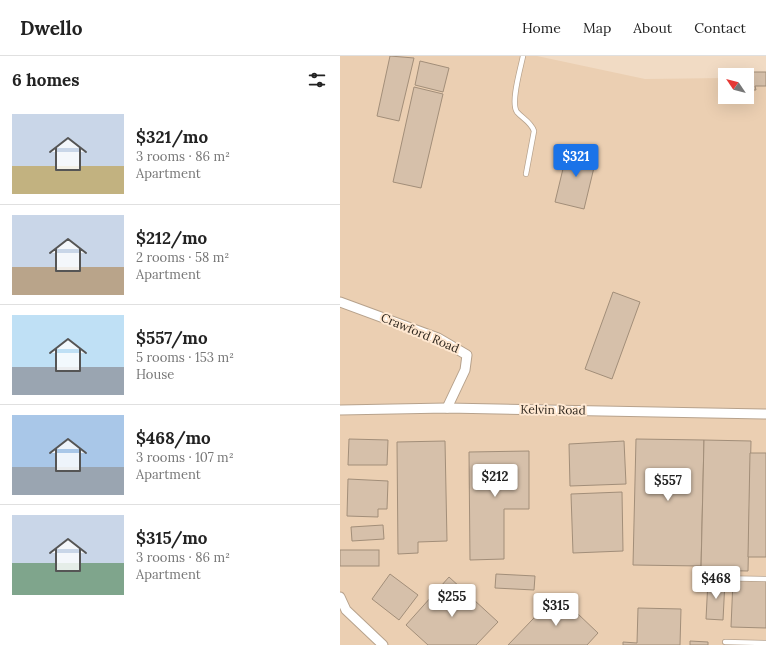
<!DOCTYPE html>
<meta charset="utf-8">
<style>
body{margin:0;font-family:Lora,serif;background:#f2f2f2;color:#222;height:100vh;display:flex;flex-direction:column;font-size:15px;white-space:nowrap}
*{box-sizing:border-box;margin:0}
p{font-size:13px;color:#767676}
.icon{flex:none;width:22px;height:22px;fill:none;stroke:currentColor;stroke-width:2;stroke-linecap:round;stroke-linejoin:round}
.map{position:relative;flex:1;overflow:hidden}
.details{display:flex;flex-direction:column;background:#fff;width:340px}
.details>*{flex:none}
.needle{width:26px;rotate:305deg}
.controls{position:absolute;left:378px;top:12px;display:grid;gap:8px}
.controls a{display:grid;place-items:center;width:36px;height:36px;border-radius:0px;background:#fff;box-shadow:0 4px 16px #0002;font-size:20px}
.price{position:absolute;translate:-50% -34px;padding:0 9px;border-radius:4px;background:#fff;color:#222;font-size:13px;line-height:26px;filter:drop-shadow(0 1px 2px #0008)}
.price::after{content:'';position:absolute;left:50%;top:24px;width:12px;height:9px;margin-left:-6px;background:inherit;clip-path:polygon(0 0,100% 0,50% 100%)}
.price.on{background:#1a73e8;color:#fff}
ul{padding:0;list-style:none}
li{display:flex;align-items:center;gap:12px;height:100px;padding:0 12px}
li+li{border-top:1px solid #e0e0e0}
li span{display:grid;place-items:center;flex:none;width:112px;height:80px;border-radius:0px;color:#555}
li>.icon{margin-inline-start:auto}
span .icon{width:48px;height:48px;fill:#fffc;stroke-width:1}
li b{font-size:17px}
h2{display:flex;justify-content:space-between;align-items:center;height:48px;padding:0 12px;font-size:17px}
header{display:flex;align-items:center;gap:24px;box-sizing:border-box;height:56px;padding:0 20px;background:#fff;border-bottom:1px solid #e0e0e0}
header strong{font-size:19px}
nav{display:flex;gap:22px;margin-inline-start:auto;font-size:14px}
main{display:flex;flex:1;min-height:0}
.map>svg:first-child{display:block}
.built{fill:#ebcfb2}
.building{fill:#d6c0aa;stroke:#a28e79}
.lines{fill:none;stroke-linecap:round;stroke-linejoin:round}
.service-casing{stroke:#b7a28c;stroke-width:6}
.minor-casing{stroke:#b7a28c;stroke-width:11}
.service{stroke:#fff;stroke-width:4.5}
.minor{stroke:#fff;stroke-width:9}
.labels{text-anchor:middle;stroke-width:4;stroke-linejoin:round;paint-order:stroke}
.street-label{font-size:12px;fill:#312920;stroke:#ffe8d1}
</style>
<header>
<strong>Dwello</strong>
<nav><a>Home</a><a>Map</a><a>About</a><a>Contact</a></nav>
</header>
<main>
<section class="details">
<h2>6 homes<svg class="icon" aria-label="filters" viewBox="0 0 24 24"><path d="M4 7h16M4 17h16"/><circle cx="9" cy="7" r="2"/><circle cx="15" cy="17" r="2"/></svg></h2>
<ul>
<li><span style="background:linear-gradient(#c9d6e8 65%,#c2b280 0)"><svg class="icon" aria-label="home" viewBox="0 0 24 24"><path d="M3 11l9-7 9 7M6 9v11h12V9"/></svg></span><div><b>$321/mo</b><p>3 rooms · 86 m²</p><p>Apartment</p></div></li>
<li><span style="background:linear-gradient(#c9d6e8 65%,#b9a48a 0)"><svg class="icon" aria-label="home" viewBox="0 0 24 24"><path d="M3 11l9-7 9 7M6 9v11h12V9"/></svg></span><div><b>$212/mo</b><p>2 rooms · 58 m²</p><p>Apartment</p></div></li>
<li><span style="background:linear-gradient(#bfe0f5 65%,#9aa5b1 0)"><svg class="icon" aria-label="home" viewBox="0 0 24 24"><path d="M3 11l9-7 9 7M6 9v11h12V9"/></svg></span><div><b>$557/mo</b><p>5 rooms · 153 m²</p><p>House</p></div></li>
<li><span style="background:linear-gradient(#a9c7e8 65%,#9aa5b1 0)"><svg class="icon" aria-label="home" viewBox="0 0 24 24"><path d="M3 11l9-7 9 7M6 9v11h12V9"/></svg></span><div><b>$468/mo</b><p>3 rooms · 107 m²</p><p>Apartment</p></div></li>
<li><span style="background:linear-gradient(#c9d6e8 60%,#7fa58c 0)"><svg class="icon" aria-label="home" viewBox="0 0 24 24"><path d="M3 11l9-7 9 7M6 9v11h12V9"/></svg></span><div><b>$315/mo</b><p>3 rooms · 86 m²</p><p>Apartment</p></div></li>
</ul>
</section>
<div class="map">
<svg width="426" height="589" viewBox="0 0 426 589">
<rect width="100%" height="100%" fill="#f1dbc4"/>
<polygon class="built" points="0,0 197,0 305,23 385,22 385,41 407,41 407,22 426,22 426,589 0,589"/>
<g class="building">
<polygon points="50,0 74,2 59,65 37,60"/>
<polygon points="80,5 109,12 103,36 75,29"/>
<polygon points="404,16 426,16 426,30 415,30 416,34 407,34 407,19 404,19"/>
<polygon points="74,31 103,38 81,132 53,126"/>
<polygon points="228,92 257,99 244,153 215,146"/>
<polygon points="273,236 300,246 272,323 245,313"/>
<polygon points="9,383 48,384 47,409 8,409"/>
<polygon points="296,383 364,384 361,510 293,509"/>
<polygon points="364,384 411,385 408,515 361,514"/>
<polygon points="105,385 107,485 78,486 78,497 58,498 57,386"/>
<polygon points="284,385 286,428 230,430 229,388"/>
<polygon points="189,395 189,453 164,453 164,503 130,504 129,396"/>
<polygon points="410,397 426,397 426,501 408,501"/>
<polygon points="8,423 48,425 47,453 38,453 38,461 7,460"/>
<polygon points="282,436 283,495 233,497 231,438"/>
<polygon points="43,469 44,483 12,485 11,471"/>
<rect x="0" y="494" width="39" height="16"/>
<polygon points="50,518 78,539 59,564 32,543"/>
<polygon points="156,518 195,520 194,534 155,532"/>
<polygon points="109,521 158,566 136,589 88,589 66,569"/>
<polygon points="368,524 385,525 383,564 366,563"/>
<polygon points="393,524 426,525 426,572 391,571"/>
<polygon points="217,538 258,577 247,589 168,589"/>
<polygon points="298,552 341,553 340,589 283,589 283,586 297,587"/>
<polygon points="350,585 368,586 368,589 350,589"/>
</g>
<g class="lines">
<g class="service-casing">
<g id="service">
<path d="M183 0C181 11 170 47 177 56 182 62 191 66 194 75L186 118"/>
<polyline points="370,522 426,523"/>
<polyline points="385,586 426,587"/>
</g>
</g>
<g class="minor-casing">
<g id="minor">
<polyline points="0,246 98,282 127,299 125,314 107,352"/>
<polyline points="0,354 107,352 426,358"/>
<polyline points="0,541 6,554 43,589"/>
</g>
</g>
<use href="#service" class="service"/>
<use href="#minor" class="minor"/>
</g>
<g class="labels">
<g class="street-label">
<text transform="translate(80 277) rotate(23)" y="4">Crawford Road</text>
<text transform="translate(213 354) rotate(1)" y="4">Kelvin Road</text>
</g>
</g>
</svg>
<div class="controls">
<a><svg class="needle" viewBox="-14 -14 28 28"><path d="M0-13l5 13h-10z" fill="#e53935"/><path d="M0 13l5-13h-10z" fill="#767676"/></svg></a>
</div>
<b class="price on" style="left:236px;top:122px">$321</b>
<b class="price" style="left:155px;top:442px">$212</b>
<b class="price" style="left:328px;top:446px">$557</b>
<b class="price" style="left:376px;top:544px">$468</b>
<b class="price" style="left:112px;top:562px">$255</b>
<b class="price" style="left:216px;top:571px">$315</b>
</div>
</main>
